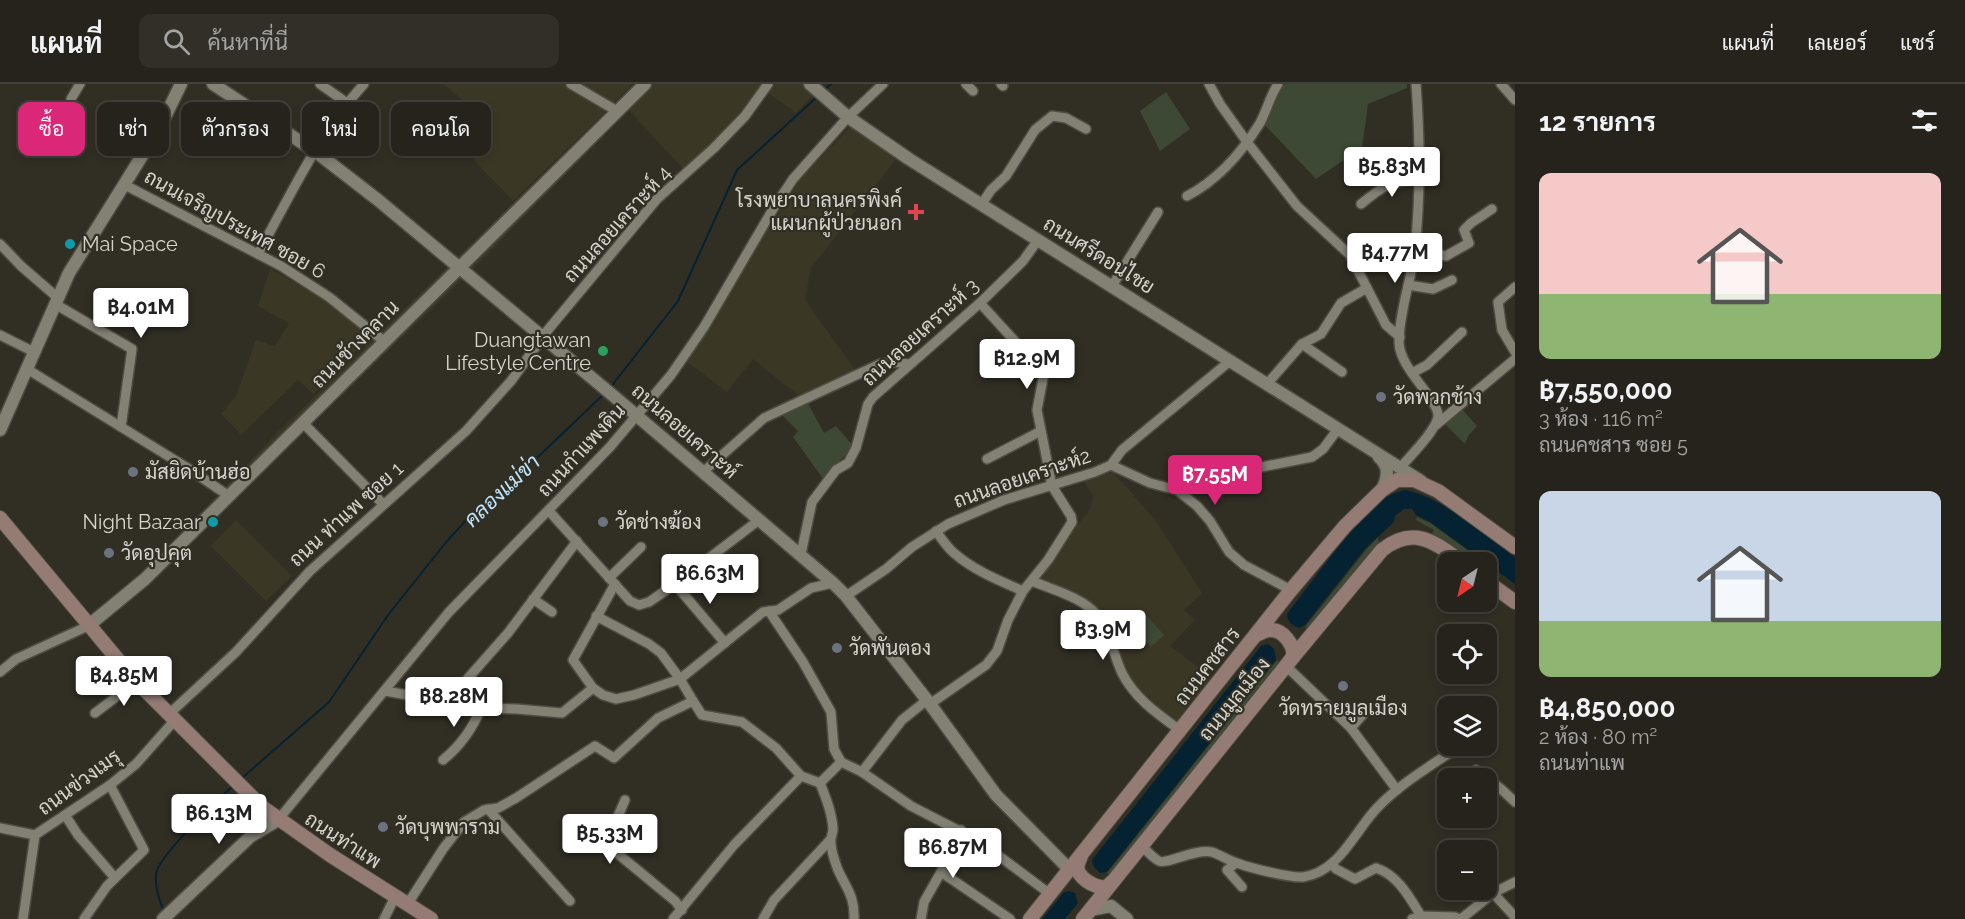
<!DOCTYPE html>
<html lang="th">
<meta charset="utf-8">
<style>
body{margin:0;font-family:Raleway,Sarabun,sans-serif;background:#312f28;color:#f1f3f6;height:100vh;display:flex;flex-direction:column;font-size:22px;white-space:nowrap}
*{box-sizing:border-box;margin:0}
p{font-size:20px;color:#a3a4a3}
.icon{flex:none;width:33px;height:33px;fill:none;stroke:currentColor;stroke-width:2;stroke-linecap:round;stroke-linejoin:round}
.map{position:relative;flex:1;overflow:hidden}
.sheet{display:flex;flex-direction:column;background:#25231b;width:450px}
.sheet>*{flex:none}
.guide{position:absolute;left:18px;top:18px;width:570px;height:54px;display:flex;gap:12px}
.needle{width:39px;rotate:215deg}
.buttons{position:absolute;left:1437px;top:468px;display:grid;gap:12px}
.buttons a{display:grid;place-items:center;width:60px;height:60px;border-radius:12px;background:#25231b;box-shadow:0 3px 9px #0003,0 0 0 2px #42403a;font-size:30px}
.price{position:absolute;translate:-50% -51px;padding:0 14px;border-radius:6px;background:#fff;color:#222;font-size:20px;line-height:39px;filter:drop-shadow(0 2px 3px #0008)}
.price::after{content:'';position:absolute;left:50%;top:36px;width:18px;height:14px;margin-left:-9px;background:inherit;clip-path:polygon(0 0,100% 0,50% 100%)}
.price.selected{background:#db2777;color:#fff}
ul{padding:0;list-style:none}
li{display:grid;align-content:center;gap:12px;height:318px;padding:0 24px}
li span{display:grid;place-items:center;height:186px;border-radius:12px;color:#555}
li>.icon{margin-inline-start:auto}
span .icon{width:108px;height:108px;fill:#fffc;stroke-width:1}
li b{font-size:26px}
h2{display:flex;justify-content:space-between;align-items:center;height:72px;padding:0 24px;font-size:26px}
.chip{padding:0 21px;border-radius:12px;background:#25231b;box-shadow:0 3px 9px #0003,0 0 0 2px #42403a;font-size:21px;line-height:54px}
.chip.selected{background:#db2777;color:#fff}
header{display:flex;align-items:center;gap:36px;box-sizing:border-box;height:84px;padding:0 30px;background:#25231b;border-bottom:2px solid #42403a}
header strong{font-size:28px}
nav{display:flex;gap:33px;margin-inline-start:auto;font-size:21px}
.search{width:420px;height:54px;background:#312f28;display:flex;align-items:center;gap:15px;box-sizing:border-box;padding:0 21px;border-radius:12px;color:#a3a4a3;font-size:22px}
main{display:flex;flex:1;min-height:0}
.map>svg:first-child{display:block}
.built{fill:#3a3725}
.green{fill:#3d4934}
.water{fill:#052232}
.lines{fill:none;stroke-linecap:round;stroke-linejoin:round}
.stream{stroke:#052232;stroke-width:2}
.minor-casing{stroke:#4e4c43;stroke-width:12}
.tertiary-casing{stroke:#4e4c43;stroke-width:15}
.secondary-casing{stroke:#4e4c43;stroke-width:16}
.minor{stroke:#838174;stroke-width:9}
.tertiary{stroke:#838174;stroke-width:12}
.secondary{stroke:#947c75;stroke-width:14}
.health-dot{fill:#e0444e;stroke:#312f24;stroke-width:2}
.culture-dot{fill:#0f9aa8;stroke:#312f24;stroke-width:2}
.leisure-dot{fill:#2e9e5b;stroke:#312f24;stroke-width:2}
.worship-dot{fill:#6b7280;stroke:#312f24;stroke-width:2}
.labels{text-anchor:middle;stroke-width:4.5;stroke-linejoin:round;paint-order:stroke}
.poi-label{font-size:20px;fill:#d5d4cd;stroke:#312f24;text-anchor:start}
.street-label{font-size:20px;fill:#d5d4cd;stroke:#312f24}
.water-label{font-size:21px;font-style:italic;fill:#bfe5fd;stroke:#312f24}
</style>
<header>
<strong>แผนที่</strong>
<div class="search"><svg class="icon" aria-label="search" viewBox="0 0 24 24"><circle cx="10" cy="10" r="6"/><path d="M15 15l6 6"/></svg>ค้นหาที่นี่</div>
<nav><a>แผนที่</a><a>เลเยอร์</a><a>แชร์</a></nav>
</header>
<main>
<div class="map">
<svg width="1515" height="835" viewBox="0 0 1515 835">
<rect width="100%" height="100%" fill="#312f24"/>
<g class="built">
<polygon points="443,0 569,0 609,24 513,117 442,43 465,18"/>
<polygon points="576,0 633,0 611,21"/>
<polygon points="650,0 823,0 796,29 763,5 742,32 685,87 626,23"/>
<polygon points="616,19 624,31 465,193 151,495 145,487 276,350"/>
<polygon points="850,43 896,75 811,184 805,216 855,286 799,312 753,275 727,308 686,277 798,97"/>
<polygon points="270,185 328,217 371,253 313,310 298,296 241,351 221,330 236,312 256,256 275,262 289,239 258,222"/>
<polygon points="1112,388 1122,398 1155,436 1202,509 1184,526 1195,536 1170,562 1214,595 1178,640 1153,624 1135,605 1088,517 1076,508 1039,494 1057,467 1091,424 1093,412 1083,396"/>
<polygon points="236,436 292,492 266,517 211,462"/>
</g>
<g class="green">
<polygon points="1285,0 1407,0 1407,4 1368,20 1362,64 1316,95 1265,41 1280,6"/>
<polygon points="1166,8 1190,45 1160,67 1140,27"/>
<polygon points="807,318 824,349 836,342 854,363 841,375 824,396 793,353 798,347 783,332"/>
<polygon points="1461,324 1477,342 1468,352 1465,360 1444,339"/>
<polygon points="1417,433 1430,439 1484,478 1473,478 1432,450 1434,446 1416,436"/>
<polygon points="1378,453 1379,461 1307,545 1305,543 1366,466"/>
<polygon points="1144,529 1164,551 1151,563 1131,540"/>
<polygon points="1277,576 1279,578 1109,791 1107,789"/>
</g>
<g class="water">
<path d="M1406 406C1444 414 1483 450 1515 473V500L1430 438 1416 431 1412 425H1404L1395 432 1394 438 1365 465 1305 541 1299 544C1291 541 1288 538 1287 530 1317 492 1345 449 1381 417 1388 411 1396 408 1406 406Z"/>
<polygon points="1268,560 1274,565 1276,576 1107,788 1100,789 1094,783 1092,776 1261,562"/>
<polygon points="1069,807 1075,809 1078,819 1065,835 1042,835 1064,808"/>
</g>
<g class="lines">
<g class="stream">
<polyline points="824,6 831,0"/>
<polyline points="610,304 678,217 737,86 818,12"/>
<polyline points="242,694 329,618 388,531 447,457 483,418 540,371 604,310"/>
<path d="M164 827C159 817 155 802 156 790 157 774 218 715 233 702"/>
</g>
<g class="minor-casing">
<g id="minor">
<polyline points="320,0 347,19"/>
<polyline points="571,0 617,27"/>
<polyline points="966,0 973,7"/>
<polyline points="1001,0 1003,2"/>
<polyline points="1209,0 1220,20 1247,58 1297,122 1350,171 1386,241 1400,253"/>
<polyline points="1501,0 1515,16"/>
<polyline points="71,15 80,0"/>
<polyline points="123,100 281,182 329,213 385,258"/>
<path d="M1187 112C1218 96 1242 68 1260 39 1267 26 1270 12 1278 0"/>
<path d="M1361 120C1383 102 1391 96 1420 96"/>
<polyline points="981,121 991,106 1006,92 1035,46 1052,32 1066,34 1086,45"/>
<polyline points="0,160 21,182 58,214"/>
<polyline points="1415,166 1446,172 1469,159 1464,146 1471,139 1492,125"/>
<path d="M258 170C290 112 319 49 364 0"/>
<polyline points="1408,201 1433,205 1452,196"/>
<polyline points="1112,202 1158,128"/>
<polyline points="1515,203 1498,218 1502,246 1515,268"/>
<polyline points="55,220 132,265 121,343"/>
<polyline points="0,251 34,268"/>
<polyline points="1302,260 1342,288"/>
<polyline points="27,285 186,383 229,412"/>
<polyline points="1412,289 1427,281 1462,248"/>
<polyline points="1267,300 1302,260 1321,250 1341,219 1367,204"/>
<polyline points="303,339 383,420"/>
<polyline points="1436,341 1515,275"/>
<polyline points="987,375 1041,347"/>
<polyline points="1111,381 1150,399 1177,406 1197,422 1210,437 1229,468 1244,481 1291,506"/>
<path d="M1400 384C1410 372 1435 348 1438 333 1440 316 1399 285 1399 258 1399 227 1412 195 1415 164 1421 109 1420 55 1416 0"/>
<polyline points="703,388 764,334 880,280 893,278 909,280"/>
<polyline points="1177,406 1196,396 1312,373 1323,365 1338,345"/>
<polyline points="549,427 630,517 639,521 649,518 675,500 759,436"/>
<path d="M936 447C941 454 947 463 954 469 973 486 1000 497 1023 507"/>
<polyline points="801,470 812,418 836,386 848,379 856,364 868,320 873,313 980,219 1023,177 1038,156"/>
<polyline points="609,494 641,463"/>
<path d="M1032 497C1053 506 1082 513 1097 531 1110 547 1113 570 1122 589 1135 615 1159 631 1181 647"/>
<polyline points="615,500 573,576 593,604 603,611 616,615 634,611 680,595 763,528 778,526 811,504 833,499"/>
<polyline points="675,500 725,559"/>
<polyline points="846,512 886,485 912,463 948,440 1004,416 1095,388 1111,381 1122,366 1230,277"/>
<polyline points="533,515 552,528"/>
<polyline points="769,527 803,578 831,628 834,665 841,678"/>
<polyline points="596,532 649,560 661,569 680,595 693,617"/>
<polyline points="1286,582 1351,644 1397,706"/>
<polyline points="0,588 16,575 88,542"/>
<polyline points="385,607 481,624 517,625 562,629 593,604"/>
<polyline points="447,618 508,549 577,457"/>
<polyline points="930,620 986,581 997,567 1008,536 1023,507 1048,476 1072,438 1071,432 1052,402 1037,326 1044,289 980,219"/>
<polyline points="95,629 120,610 134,595"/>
<polyline points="169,630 236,568 310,487 466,347 511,297 547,247 657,115 714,64 745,32 768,0"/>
<polyline points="1351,644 1365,628"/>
<path d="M443 676C460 662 473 644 481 624"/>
<polyline points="1476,686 1500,704 1515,718"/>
<polyline points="862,688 902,636 927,616"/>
<polyline points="820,699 841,678 862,688 911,722 979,757 1050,810"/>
<path d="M820 699C826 714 832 729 833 745 833 750 830 754 831 759 831 767 835 778 838 786 847 805 855 813 854 835"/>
<polyline points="625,716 606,760 675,817 682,826"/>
<polyline points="488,725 570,817"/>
<polyline points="65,731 78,751 115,794"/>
<polyline points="278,736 449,528 609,364 671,291 704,243 773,125 793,95 848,33 883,0"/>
<polyline points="0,744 35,751"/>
<path d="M1142 762C1147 767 1153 774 1159 777 1167 781 1195 764 1212 768 1220 771 1228 776 1237 779 1250 784 1290 794 1303 793 1340 788 1355 746 1378 723 1401 699 1431 682 1458 663"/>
<polyline points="1236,779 1227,786 1242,803"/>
<path d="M1332 780 1336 785 1355 795 1376 784C1398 791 1410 814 1421 832"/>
<polyline points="941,788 1010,835"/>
<polyline points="1493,809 1515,833"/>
<polyline points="407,821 443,765 464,738 484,726 498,724 516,714 595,662 614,674 658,634 693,617 702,631 742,638 776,664 801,692 820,699"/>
<polyline points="23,835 35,751 110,701 136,680 175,636"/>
<polyline points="84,835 107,802 144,766 110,701"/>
<polyline points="384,835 395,813"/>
<polyline points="673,835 734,761 801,692"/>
<polyline points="763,835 774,816 830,756"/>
<polyline points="921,835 924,818 941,788 961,746"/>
<polyline points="1412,835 1421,832 1455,833 1459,835"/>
<polyline points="1461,835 1493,809 1515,798"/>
</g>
</g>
<g class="tertiary-casing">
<g id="tertiary">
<polyline points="213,0 316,68 378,116 616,314 833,499 846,512 930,620 996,711 1070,786"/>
<polyline points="810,0 848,33 909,75 1421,397"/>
<polyline points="0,346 69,189 160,43 181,0"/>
<path d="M1379 373C1390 383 1388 393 1382 406"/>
<polyline points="88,542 145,495 645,0"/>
<polyline points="1090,826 1111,822 1127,835"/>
<polyline points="163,835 251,752 278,736"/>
</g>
</g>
<g class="secondary-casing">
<g id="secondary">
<polyline points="0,434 134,595 262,723 330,771 431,835"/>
<polyline points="1486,497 1515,518"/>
<path d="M1256 551C1260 549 1266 546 1270 546 1283 545 1295 562 1293 573"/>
<path d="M1081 772C1079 777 1076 782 1078 787 1082 796 1097 805 1107 803L1112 798"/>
<polyline points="1030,835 1291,506 1345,442 1382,406 1397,396 1414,396 1438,407 1515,463"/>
<path d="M1083 835 1293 573 1382 466C1414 441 1434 458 1462 478"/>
</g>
</g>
<use href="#minor" class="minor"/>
<use href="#tertiary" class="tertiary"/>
<use href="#secondary" class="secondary"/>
</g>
<path class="health-dot" d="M913 119h6v6h6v6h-6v6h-6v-6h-6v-6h6z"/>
<g class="culture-dot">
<circle cx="70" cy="160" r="6"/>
<circle cx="213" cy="438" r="6"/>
</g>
<circle class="leisure-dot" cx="603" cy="267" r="6"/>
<g class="worship-dot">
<circle cx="1381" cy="313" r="6"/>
<circle cx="133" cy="388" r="6"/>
<circle cx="603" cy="438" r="6"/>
<circle cx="109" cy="469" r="6"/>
<circle cx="837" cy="564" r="6"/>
<circle cx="1343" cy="602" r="6"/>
<circle cx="383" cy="743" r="6"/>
</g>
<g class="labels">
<g class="poi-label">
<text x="902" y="123" text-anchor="end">โรงพยาบาลนครพิงค์<tspan x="902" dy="23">แผนกผู้ป่วยนอก</tspan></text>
<text x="82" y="167">Mai Space</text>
<text x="591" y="263" text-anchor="end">Duangtawan<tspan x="591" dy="23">Lifestyle Centre</tspan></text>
<text x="1393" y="320">วัดพวกช้าง</text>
<text x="145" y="395">มัสยิดบ้านฮ่อ</text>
<text x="201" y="445" text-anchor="end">Night Bazaar</text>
<text x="615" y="445">วัดช่างฆ้อง</text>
<text x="121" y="476">วัดอุปคุต</text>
<text x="849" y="571">วัดพันตอง</text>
<text x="1343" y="631" text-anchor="middle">วัดทรายมูลเมือง</text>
<text x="395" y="750">วัดบุพพาราม</text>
</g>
<g class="street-label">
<text transform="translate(235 140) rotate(29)" y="7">ถนนเจริญประเทศ ซอย 6</text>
<text transform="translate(617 140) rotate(-48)" y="7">ถนนลอยเคราะห์ 4</text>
<text transform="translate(1099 171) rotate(32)" y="7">ถนนศรีดอนไชย</text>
<text transform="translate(920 248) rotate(-42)" y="7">ถนนลอยเคราะห์ 3</text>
<text transform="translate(355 260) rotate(-45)" y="7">ถนนช้างคลาน</text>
<text transform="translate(685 347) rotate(41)" y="7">ถนนลอยเคราะห์</text>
<text transform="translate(581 366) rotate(-47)" y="7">ถนนกำแพงดิน</text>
<text transform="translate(1022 394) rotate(-19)" y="7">ถนนลอยเคราะห์2</text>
<text transform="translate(346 430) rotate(-42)" y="7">ถนน ท่าแพ ซอย 1</text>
<text transform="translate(1207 582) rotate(-52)" y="7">ถนนคชสาร</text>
<text transform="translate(1234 615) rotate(-51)" y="7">ถนนมูลเมือง</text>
<text transform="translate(79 698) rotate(-36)" y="7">ถนนข่วงเมรุ</text>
<text transform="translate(343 756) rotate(33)" y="7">ถนนท่าแพ</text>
</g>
<g class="water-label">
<text transform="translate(502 407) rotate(-43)" y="7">คลองแม่ข่า</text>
</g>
</g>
</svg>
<div class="buttons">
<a><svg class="needle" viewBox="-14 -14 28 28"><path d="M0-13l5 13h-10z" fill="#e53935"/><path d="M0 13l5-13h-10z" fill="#a3a4a3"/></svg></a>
<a><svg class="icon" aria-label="locate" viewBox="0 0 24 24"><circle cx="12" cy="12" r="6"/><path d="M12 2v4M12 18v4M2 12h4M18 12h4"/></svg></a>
<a><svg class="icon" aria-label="layers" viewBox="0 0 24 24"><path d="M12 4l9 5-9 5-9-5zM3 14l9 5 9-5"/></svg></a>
<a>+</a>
<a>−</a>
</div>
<b class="price" style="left:1392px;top:114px">฿5.83M</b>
<b class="price" style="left:1395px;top:200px">฿4.77M</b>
<b class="price" style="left:141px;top:255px">฿4.01M</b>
<b class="price" style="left:1027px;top:306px">฿12.9M</b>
<b class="price selected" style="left:1215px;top:422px">฿7.55M</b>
<b class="price" style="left:710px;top:521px">฿6.63M</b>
<b class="price" style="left:1103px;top:577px">฿3.9M</b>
<b class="price" style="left:124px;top:623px">฿4.85M</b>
<b class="price" style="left:454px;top:644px">฿8.28M</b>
<b class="price" style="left:219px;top:761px">฿6.13M</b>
<b class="price" style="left:610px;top:781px">฿5.33M</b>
<b class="price" style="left:953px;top:795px">฿6.87M</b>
<div class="guide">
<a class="chip selected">ซื้อ</a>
<a class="chip">เช่า</a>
<a class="chip">ตัวกรอง</a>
<a class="chip">ใหม่</a>
<a class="chip">คอนโด</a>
</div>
</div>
<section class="sheet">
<h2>12 รายการ<svg class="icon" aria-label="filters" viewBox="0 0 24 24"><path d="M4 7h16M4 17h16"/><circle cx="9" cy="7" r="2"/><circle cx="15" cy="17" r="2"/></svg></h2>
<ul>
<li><span style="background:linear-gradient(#f6c9c9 65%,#8fb573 0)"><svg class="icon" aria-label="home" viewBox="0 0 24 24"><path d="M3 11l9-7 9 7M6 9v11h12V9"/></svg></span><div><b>฿7,550,000</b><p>3 ห้อง · 116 m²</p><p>ถนนคชสาร ซอย 5</p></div></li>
<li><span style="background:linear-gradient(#c9d6e8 70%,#8fb573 0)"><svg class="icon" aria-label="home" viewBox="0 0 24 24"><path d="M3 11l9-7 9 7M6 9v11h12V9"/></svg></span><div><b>฿4,850,000</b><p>2 ห้อง · 80 m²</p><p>ถนนท่าแพ</p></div></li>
</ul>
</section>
</main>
